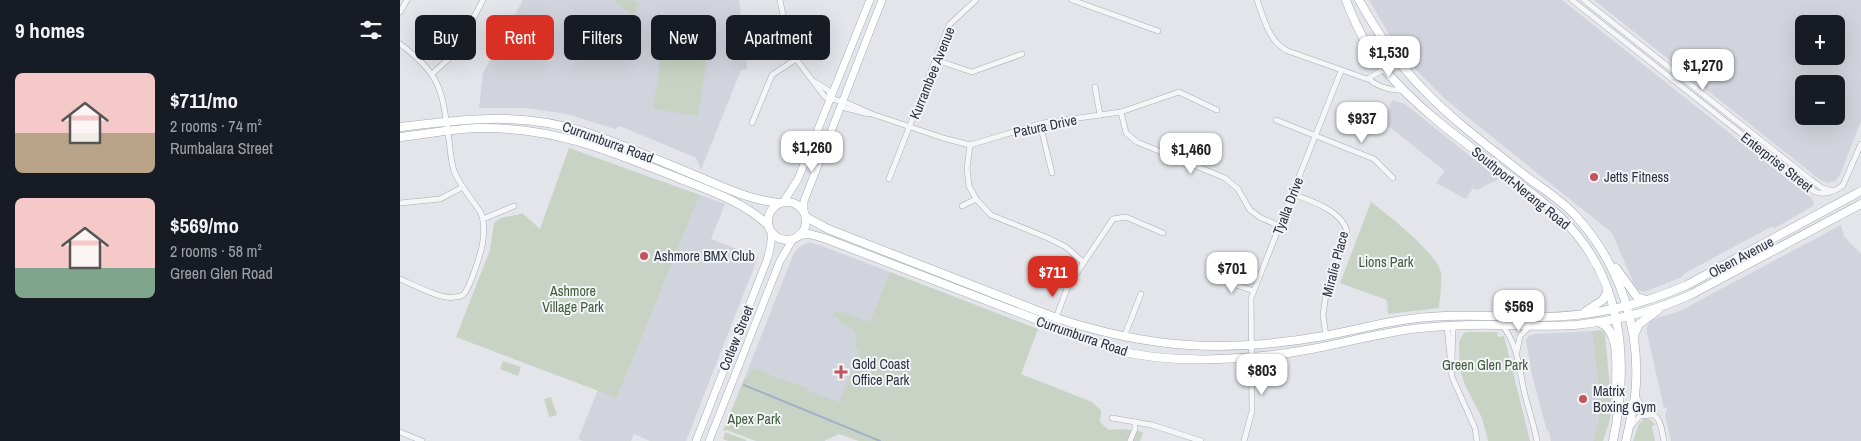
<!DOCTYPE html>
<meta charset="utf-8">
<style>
body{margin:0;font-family:"Archivo Narrow",sans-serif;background:#242831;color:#f1f3f6;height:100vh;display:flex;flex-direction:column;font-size:19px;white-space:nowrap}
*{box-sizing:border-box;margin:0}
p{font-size:16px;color:#9ea1a6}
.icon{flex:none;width:28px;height:28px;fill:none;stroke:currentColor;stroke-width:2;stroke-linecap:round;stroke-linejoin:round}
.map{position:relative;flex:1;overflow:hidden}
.sheet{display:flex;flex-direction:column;background:#171b24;width:400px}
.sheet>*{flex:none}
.top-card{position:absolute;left:15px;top:15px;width:475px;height:45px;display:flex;gap:10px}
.buttons{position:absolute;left:1395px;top:15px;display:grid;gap:10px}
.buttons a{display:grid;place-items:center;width:50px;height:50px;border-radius:8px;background:#171b24;box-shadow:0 5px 20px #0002;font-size:25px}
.price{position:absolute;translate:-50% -42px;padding:0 11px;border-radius:10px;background:#fff;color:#222;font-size:16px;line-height:32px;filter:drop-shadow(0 1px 2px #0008)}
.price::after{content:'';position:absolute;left:50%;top:30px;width:15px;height:11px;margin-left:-8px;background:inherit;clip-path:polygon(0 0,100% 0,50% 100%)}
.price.active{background:#d93025;color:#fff}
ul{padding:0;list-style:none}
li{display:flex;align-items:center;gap:15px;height:125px;padding:0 15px}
li span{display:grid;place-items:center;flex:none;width:140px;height:100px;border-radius:8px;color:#555}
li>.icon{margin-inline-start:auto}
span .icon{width:60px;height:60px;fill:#fffc;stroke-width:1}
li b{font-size:21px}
h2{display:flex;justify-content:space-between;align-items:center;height:60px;padding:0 15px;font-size:21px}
.chip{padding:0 18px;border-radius:8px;background:#171b24;box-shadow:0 5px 20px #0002;font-size:18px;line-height:45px}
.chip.active{background:#d93025;color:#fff}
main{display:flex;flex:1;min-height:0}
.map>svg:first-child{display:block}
.built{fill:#d1d4dc;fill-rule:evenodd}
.green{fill:#c8d3c5}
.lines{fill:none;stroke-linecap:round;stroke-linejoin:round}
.stream{stroke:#a2b1c7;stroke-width:2}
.minor-casing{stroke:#a8acb4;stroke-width:6}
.secondary-casing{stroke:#a8acb4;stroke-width:8}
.primary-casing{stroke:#a3a9b5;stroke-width:9}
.minor{stroke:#f6f6f9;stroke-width:5}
.secondary{stroke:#fff;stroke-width:7}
.primary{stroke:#fff;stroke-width:8}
.poi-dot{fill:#c3545d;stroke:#f3f4f7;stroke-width:2}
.labels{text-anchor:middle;stroke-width:4;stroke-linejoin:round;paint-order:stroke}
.street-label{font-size:14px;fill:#2c3241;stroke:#f3f4f7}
.poi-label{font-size:14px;fill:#2c3241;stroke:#f3f4f7;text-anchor:start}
.park-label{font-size:14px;fill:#3f5b3b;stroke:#f3f4f7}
</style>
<main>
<section class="sheet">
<h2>9 homes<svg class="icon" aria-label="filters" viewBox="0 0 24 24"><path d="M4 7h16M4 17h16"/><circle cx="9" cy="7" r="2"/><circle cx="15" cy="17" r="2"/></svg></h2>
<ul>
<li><span style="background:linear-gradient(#f6c9c9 60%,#b9a48a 0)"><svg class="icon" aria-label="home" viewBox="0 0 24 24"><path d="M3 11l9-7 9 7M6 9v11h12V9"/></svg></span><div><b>$711/mo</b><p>2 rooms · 74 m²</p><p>Rumbalara Street</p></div></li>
<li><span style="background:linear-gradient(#f6c9c9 70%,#7fa58c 0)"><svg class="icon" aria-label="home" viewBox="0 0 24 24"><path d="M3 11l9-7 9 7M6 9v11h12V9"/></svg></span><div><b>$569/mo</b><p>2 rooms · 58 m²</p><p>Green Glen Road</p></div></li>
</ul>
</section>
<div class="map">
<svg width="1461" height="441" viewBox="0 0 1461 441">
<rect width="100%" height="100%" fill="#e3e5ea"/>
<g class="built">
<polygon points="123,0 339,0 347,69 341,70 301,170 296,158 220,126 215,129 167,114 125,108 79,108 83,73"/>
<polygon points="969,0 1162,0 1410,197 1414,202 1413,206 1375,228 1372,227 1367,229 1287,272 1280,278 1244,292 1238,290 1234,284 1212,233 1045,99 1014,68 993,41"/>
<path d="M1194 0H1461V121L1440 175 1435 181 1428 183 1420 180ZM1404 24H1436V56H1404ZM1404 84H1436V116H1404Z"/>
<polygon points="992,100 1005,104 1099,179 1077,190 1073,188 1066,199 1036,183 1045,171 991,128 983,125"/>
<polygon points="300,195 325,204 311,239 358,257 286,441 250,441 234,434 231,441 183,441 178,439 198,390 217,398"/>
<polygon points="1441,225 1444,236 1461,254 1461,441 1271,441 1265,414 1268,407 1264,408 1247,333 1247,326 1251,321 1256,318 1278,312"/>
<polygon points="409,242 419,245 490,272 435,413 345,377 393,255 399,247"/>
<polygon points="1192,331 1201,407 1193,441 1151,441 1149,431 1147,431 1132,375 1126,340 1129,336 1135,334"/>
</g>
<g class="green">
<polygon points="216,0 233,0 240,4 233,15 214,2"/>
<polygon points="263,40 309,47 298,116 253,109"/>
<path d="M169 148 300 195 217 398 56 337 90 250 94 223C102 214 113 218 122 213L140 229Z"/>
<path d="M971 202C987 214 1038 254 1041 273 1042 283 1040 297 1039 308L988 314 987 300 940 283Z"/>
<polygon points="490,272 638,329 621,374 692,402 701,410 700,422 709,430 724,429 743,432 740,441 459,441 439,434 424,441 356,441 327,430 323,431 345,377 347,378 352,368 365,371 371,376 408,388 408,391 439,402 459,351 455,348 456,336 454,330 440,323 438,318 432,316 436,311 446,313 470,322"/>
<polygon points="1200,330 1204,332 1205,335 1212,408 1209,423 1203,441 1193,441 1201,407 1192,331"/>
<polygon points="1069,332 1097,332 1098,337 1104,336 1130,441 1088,441 1082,418 1065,385 1060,370 1059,342 1064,333"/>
<polygon points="103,361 121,367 118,376 100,369"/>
<polygon points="151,397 157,415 149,417 144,399"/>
<polygon points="1245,418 1251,420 1256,425 1252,426 1255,441 1233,441 1239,424"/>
<polygon points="325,432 346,440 346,441 328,441 323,439"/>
</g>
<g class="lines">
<polyline class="stream" points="344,385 480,441"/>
<g class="minor-casing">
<g id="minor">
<polyline points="380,0 388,41 396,59 425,97 447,103 472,114 543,138 570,145 643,123 721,112 779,92 817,110"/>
<polyline points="672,0 758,31"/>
<path d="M857 0C864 19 869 42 888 51L967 79 984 69 996 58"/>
<path d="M1172 0 1415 192C1424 195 1435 192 1443 185L1461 144"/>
<polyline points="1184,0 1410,179 1422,188 1432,191"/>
<polyline points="0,12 7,0"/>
<path d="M0 44C42 75 42 91 49 140 50 150 51 161 54 171 60 186 72 199 81 213 84 221 84 232 83 240 82 251 70 288 63 295 61 296 57 297 55 297 41 300 14 285 0 279"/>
<polyline points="536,60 572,72 622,54"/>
<polyline points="32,74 54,54 83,0"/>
<path d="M969 79C978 87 992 91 1003 90"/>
<polyline points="415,82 428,90 431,98"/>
<polyline points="695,87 700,115"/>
<polyline points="441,103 445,108 469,114"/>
<polyline points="721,112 726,133 737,142 825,178 838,189 850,210 861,218 880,226"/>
<polyline points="876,120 974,159 993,178"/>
<polyline points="352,123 372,75 396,59"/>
<polyline points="640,124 652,173"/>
<polyline points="570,145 567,168 569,186 576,199 591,215 648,238 666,247 683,262"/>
<polyline points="489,179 549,25 576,0"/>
<path d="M893 194C911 201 941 210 947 231L926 294 923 315 926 336"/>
<polyline points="0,203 40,199 63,187"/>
<polyline points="562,206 576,199"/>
<polyline points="83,219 114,206"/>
<polyline points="815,278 854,291"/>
<polyline points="656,318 668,286 713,219 726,217 763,233"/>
<path d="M1102 325C1119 346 1119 371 1125 395 1129 411 1134 425 1137 441"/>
<polyline points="1047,326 1052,377 1075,428 1077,441"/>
<polyline points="724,337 741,294"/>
<polyline points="1117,351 1120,336 1130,326"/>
<polyline points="1052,360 1053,326"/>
<path d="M1236 395C1243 411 1245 407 1256 417 1262 422 1262 434 1264 441"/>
<polyline points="712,418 752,425 801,441"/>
<polyline points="1230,427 1240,416 1252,415"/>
<polyline points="0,432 22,441"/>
<polyline points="730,441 735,429 735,422"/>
<polyline points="844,441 852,411 851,298 941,71"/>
</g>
</g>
<g class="secondary-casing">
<g id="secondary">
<polyline points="384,201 398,179 470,0"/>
<polyline points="404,211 404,201 482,0"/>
<polyline points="296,441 367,260 370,249 372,233"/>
<polyline points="309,441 380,261 393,239"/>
</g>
</g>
<g class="primary-casing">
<g id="primary">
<path d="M946 0C955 24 968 50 985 70 1033 127 1101 165 1157 214 1223 274 1230 359 1213 441"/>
<path d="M959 0C977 32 997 63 1023 89 1054 122 1092 149 1127 177 1143 189 1161 200 1175 215 1220 264 1242 330 1235 396 1233 411 1229 426 1226 441"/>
<path d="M0 127C66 119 123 111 188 133 227 146 265 163 304 179 330 190 351 200 379 203"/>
<path d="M0 137C27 134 56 128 83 128 157 128 211 151 278 178 310 191 342 201 368 225"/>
<circle cx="387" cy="221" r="19"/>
<path d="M406 217 428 229 656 318C750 349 827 353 924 336 959 330 992 319 1028 317 1065 314 1103 317 1141 317 1190 317 1242 305 1287 285L1461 191"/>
<path d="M399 235 409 234 424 238 716 350C775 365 852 360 912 349 948 342 983 332 1020 328 1045 326 1070 324 1095 325 1122 325 1148 327 1175 325 1215 321 1255 311 1292 294L1461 204"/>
<polyline points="1216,268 1237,297 1246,300"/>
<polyline points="1186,311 1203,300 1208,290"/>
<path d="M1199 322C1225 333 1213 380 1217 402"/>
<polyline points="1234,335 1239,324 1258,310"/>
</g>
</g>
<use href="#minor" class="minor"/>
<use href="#secondary" class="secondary"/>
<use href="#primary" class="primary"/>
</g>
<g class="poi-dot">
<circle cx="1194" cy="177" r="5"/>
<circle cx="244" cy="256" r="5"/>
<path d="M438.5 364.5h5v5h5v5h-5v5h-5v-5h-5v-5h5z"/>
<circle cx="1183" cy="399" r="5"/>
</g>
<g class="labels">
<g class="street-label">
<text transform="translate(532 73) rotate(-68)" y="5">Kurrambee Avenue</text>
<text transform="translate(645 126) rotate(-12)" y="5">Patura Drive</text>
<text transform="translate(208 142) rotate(20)" y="5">Currumburra Road</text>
<text transform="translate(1377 162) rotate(38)" y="5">Enterprise Street</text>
<text transform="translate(1121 188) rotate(39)" y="5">Southport-Nerang Road</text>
<text transform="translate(888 206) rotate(-69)" y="5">Tyalla Drive</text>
<text transform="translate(1341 257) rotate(-28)" y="5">Olsen Avenue</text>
<text transform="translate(935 264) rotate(-75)" y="5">Miralie Place</text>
<text transform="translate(682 336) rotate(19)" y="5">Currumburra Road</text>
<text transform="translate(336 338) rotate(-68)" y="5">Cotlew Street</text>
</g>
<g class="poi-label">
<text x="1204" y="182">Jetts Fitness</text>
<text x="254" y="261">Ashmore BMX Club</text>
<text x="452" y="369">Gold Coast<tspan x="452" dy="16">Office Park</tspan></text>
<text x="1193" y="396">Matrix<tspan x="1193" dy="16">Boxing Gym</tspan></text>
</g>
<g class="park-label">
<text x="986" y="267">Lions Park</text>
<text x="173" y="296">Ashmore<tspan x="173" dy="16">Village Park</tspan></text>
<text x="1085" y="370">Green Glen Park</text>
<text x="354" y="424">Apex Park</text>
</g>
</g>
</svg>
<div class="buttons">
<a>+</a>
<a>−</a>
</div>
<b class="price" style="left:989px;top:78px">$1,530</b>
<b class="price" style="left:1303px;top:91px">$1,270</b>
<b class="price" style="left:962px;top:144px">$937</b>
<b class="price" style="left:412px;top:173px">$1,260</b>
<b class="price" style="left:791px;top:175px">$1,460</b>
<b class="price" style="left:832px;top:294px">$701</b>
<b class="price active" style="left:653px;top:298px">$711</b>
<b class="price" style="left:1119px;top:332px">$569</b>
<b class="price" style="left:862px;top:396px">$803</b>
<div class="top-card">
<a class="chip">Buy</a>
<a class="chip active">Rent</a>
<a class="chip">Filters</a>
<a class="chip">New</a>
<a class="chip">Apartment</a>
</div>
</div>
</main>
